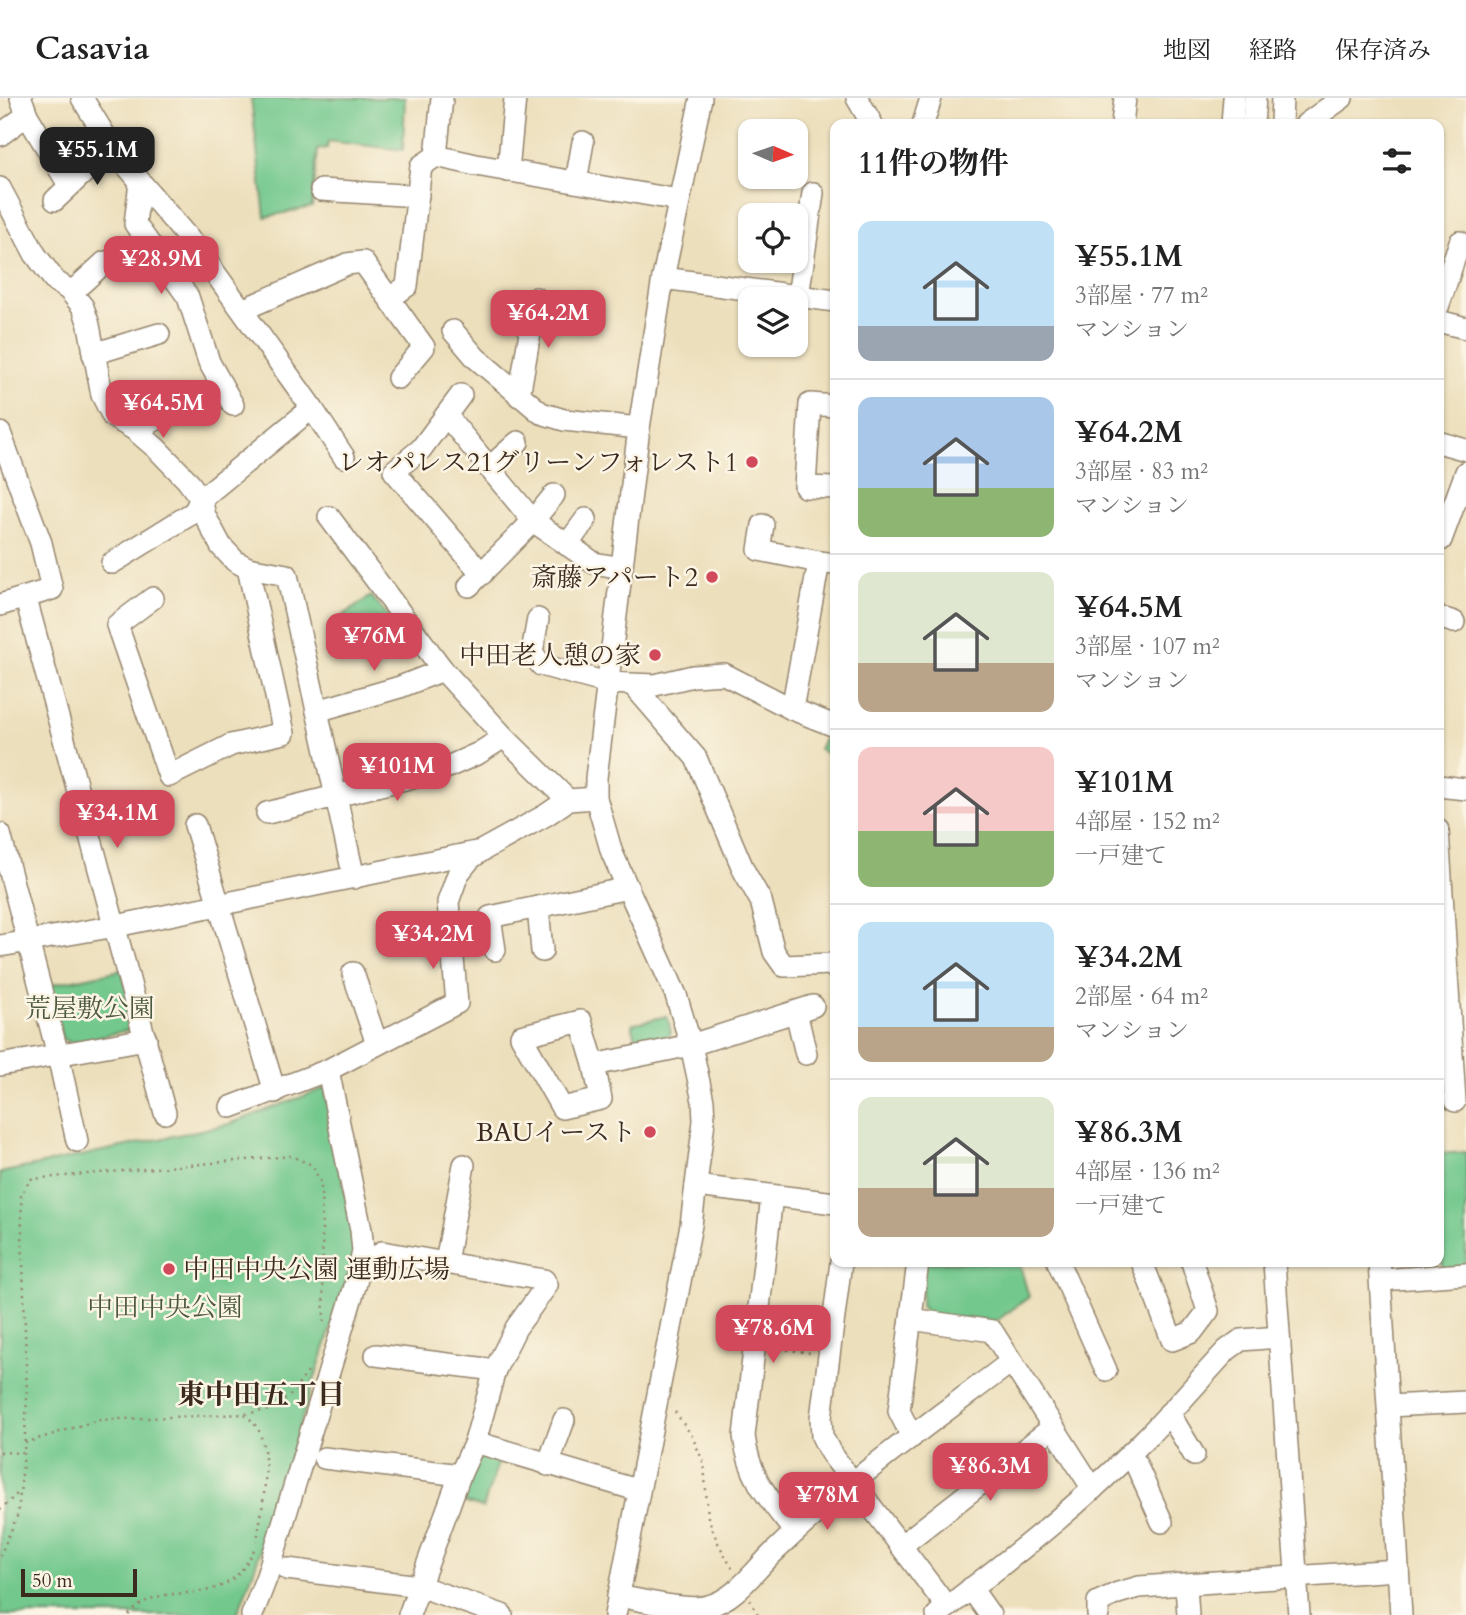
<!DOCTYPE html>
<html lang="ja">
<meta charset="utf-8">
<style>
body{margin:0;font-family:Cardo,"Noto Serif JP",serif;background:#f6f6f6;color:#222;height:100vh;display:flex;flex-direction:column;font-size:26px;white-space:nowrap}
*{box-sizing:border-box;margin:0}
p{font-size:23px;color:#767676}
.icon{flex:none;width:38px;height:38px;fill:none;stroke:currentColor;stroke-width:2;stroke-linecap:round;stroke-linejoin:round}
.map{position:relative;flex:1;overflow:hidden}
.drawer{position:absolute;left:830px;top:21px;width:614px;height:1148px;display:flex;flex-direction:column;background:#fff;border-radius:14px;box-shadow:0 2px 5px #0004}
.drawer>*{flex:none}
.needle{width:46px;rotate:92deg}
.tools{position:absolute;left:738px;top:21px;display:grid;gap:14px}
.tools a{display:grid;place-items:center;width:70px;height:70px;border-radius:14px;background:#fff;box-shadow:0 2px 5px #0004;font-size:35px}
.scale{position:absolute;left:21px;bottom:18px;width:116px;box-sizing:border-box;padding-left:7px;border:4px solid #3b2a1e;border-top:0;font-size:19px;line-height:24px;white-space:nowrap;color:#3b2a1e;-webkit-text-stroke:5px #fcf5e5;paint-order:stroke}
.price{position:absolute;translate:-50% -60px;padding:0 16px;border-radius:14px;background:#d1495b;color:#fff;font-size:23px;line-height:46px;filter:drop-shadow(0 2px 4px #0008)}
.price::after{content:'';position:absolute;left:50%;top:42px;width:21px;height:16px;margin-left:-10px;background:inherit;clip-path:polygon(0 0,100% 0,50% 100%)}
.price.active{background:#222;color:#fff}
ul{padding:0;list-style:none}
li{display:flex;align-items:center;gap:21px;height:175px;padding:0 28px}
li+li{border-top:2px solid #e0e0e0}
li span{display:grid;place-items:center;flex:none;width:196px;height:140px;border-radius:14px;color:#555}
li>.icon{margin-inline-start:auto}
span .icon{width:84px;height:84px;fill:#fffc;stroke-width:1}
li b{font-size:30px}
h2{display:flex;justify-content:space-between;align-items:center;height:84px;padding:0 28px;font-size:30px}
header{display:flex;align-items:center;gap:42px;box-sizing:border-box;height:98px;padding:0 35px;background:#fff;border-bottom:2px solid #e0e0e0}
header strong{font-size:33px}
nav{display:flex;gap:38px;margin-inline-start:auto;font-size:24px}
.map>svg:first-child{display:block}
.green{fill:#72c88d;stroke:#567956;stroke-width:2}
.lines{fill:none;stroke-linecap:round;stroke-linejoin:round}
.minor-casing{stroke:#94846d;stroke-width:24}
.path{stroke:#94846d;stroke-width:2.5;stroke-dasharray:2 5;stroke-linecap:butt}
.minor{stroke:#fff;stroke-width:21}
.poi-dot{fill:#d1495b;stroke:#fcf5e5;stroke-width:2.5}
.labels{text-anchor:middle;stroke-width:5;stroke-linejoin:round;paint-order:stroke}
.poi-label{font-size:26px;fill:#3b2a1e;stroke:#fcf5e5;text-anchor:end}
.park-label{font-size:26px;fill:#4c593f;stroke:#fcf5e5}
.neighbourhood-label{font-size:28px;font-weight:bold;fill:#3b2a1e;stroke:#fcf5e5}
</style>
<header>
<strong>Casavia</strong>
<nav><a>地図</a><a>経路</a><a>保存済み</a></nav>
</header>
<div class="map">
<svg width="1466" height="1517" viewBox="0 0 1466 1517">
<rect width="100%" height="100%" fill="#fcf5e5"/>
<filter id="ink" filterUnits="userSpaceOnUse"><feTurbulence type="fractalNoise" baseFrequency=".0143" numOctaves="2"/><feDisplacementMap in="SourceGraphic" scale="14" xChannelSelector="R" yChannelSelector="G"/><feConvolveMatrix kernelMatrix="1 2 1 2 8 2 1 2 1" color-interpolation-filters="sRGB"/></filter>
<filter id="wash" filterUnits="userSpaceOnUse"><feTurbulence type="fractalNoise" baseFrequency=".00686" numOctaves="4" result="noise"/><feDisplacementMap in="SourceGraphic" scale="28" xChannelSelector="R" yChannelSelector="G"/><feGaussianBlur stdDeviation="1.57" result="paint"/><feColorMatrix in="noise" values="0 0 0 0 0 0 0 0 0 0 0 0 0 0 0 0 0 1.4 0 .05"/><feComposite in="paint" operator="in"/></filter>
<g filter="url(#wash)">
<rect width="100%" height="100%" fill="#ecdfbc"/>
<g class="green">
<polygon points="251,0 405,0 403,52 328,43 327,50 318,51 312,109 265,119"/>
<polygon points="371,498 404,537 352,559 338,528 341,519"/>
<polygon points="825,639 835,642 835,661 819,651"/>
<polygon points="122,872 133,921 129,932 73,945 62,941 49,887"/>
<polygon points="667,918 671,934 665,945 638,951 632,926"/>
<polygon points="325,990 356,1151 255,1469 237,1517 0,1517 0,1075 229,1026"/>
<polygon points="1466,1054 1466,1169 1443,1171 1439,1110 1438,1056"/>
<polygon points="923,1164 1019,1164 1029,1199 996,1223 930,1218 921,1208"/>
<polygon points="487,1356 500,1359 483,1410 460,1403 474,1363"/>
</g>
</g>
<g filter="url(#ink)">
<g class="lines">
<g class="minor-casing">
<g id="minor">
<polyline points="21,0 27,17 69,87"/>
<polyline points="82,0 115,54 200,154 312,310 201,401 194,414 112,465"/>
<polyline points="442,0 436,58 476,67 679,102"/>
<polyline points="857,0 872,26"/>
<polyline points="923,26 931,0"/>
<polyline points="1122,26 1125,0"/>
<polyline points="1232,26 1234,0"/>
<polyline points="1253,26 1255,0"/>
<polyline points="1281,26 1282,0"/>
<polyline points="1306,26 1342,0"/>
<polyline points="0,37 27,17"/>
<polyline points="508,73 515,0"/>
<polyline points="140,84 135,126 188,199 209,264 233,307"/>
<polyline points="576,84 583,44"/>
<polyline points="0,90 35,156 55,183 69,192 83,209 89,227 102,297 113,319 135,332 156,350 187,382 201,401 205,418 221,448 235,463 248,470 287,477 354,780"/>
<polyline points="321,92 418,98"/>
<polyline points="55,102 112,48"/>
<polyline points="663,180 835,203"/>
<polyline points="72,194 105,164"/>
<polyline points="798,199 813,95"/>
<polyline points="390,200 407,188 421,68 436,58"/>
<polyline points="1438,209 1460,144"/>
<polyline points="242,212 347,166 363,164 424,249 398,280"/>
<polyline points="1438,223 1466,230"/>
<polyline points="453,233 476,260 541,315 564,322 639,330"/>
<polyline points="93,256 159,236"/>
<polyline points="461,297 421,351 394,373 482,476"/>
<polyline points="519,298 536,200"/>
<polyline points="835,308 810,306 805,389 835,390"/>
<polyline points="312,310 344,359"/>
<polyline points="446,317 533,423 594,465 622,470"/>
<polyline points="135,332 172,314"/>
<polyline points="0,335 41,445 52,491 0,507"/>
<polyline points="1438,344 1466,352"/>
<polyline points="489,370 518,344"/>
<polyline points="329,419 443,572 504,639 568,702"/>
<polyline points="763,427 759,452 819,464"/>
<polyline points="1441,442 1466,374"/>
<polyline points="567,447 586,421"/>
<polyline points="469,488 533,423 554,397"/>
<polyline points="153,500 117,527 169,678 231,647 284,635 248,470"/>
<polyline points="26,501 165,1015"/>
<polyline points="1438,519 1454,524"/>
<polyline points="538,521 532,554 541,567 607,585 655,587 693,578 724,576 792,611 835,628"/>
<polyline points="633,587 696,660 744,773 761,803 774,854 784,868 831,866 835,870"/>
<polyline points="792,611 819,464 835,466"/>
<polyline points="317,613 400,589 443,572"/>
<polyline points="1438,688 1466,691"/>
<polyline points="267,715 441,672 479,655 504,639"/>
<polyline points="195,727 275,994"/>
<polyline points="1438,732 1455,1003"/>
<polyline points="0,736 58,957 77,1043"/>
<polyline points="538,809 542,853"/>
<polyline points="0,848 116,828 481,753 546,717 568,702 596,700"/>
<polyline points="495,852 490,819 628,790"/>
<polyline points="353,875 377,946"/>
<polyline points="796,914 806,956"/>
<polyline points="0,967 146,941"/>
<polyline points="594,967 581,923 521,938 562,1010 601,1001 594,967 691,947 813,908"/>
<polyline points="328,972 457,905 448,804 458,776 470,761 480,754"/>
<polyline points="231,1009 328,972 361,1132 363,1153 356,1185 267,1478 252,1517"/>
<polyline points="696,1088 835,1105"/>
<path d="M772 1098 744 1338C749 1380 769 1401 795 1434"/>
<polyline points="382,1154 544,1182 547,1187 516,1230 495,1272 475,1344 460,1377 409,1517"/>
<polyline points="446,1164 464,1067"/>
<polyline points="841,1164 821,1320 822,1338 830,1354 947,1509"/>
<polyline points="1058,1164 1106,1272"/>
<polyline points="1142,1164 1172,1242 1192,1234 1208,1213 1192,1164"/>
<polyline points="1274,1164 1299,1517"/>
<polyline points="1379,1164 1401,1517"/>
<polyline points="1381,1182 1466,1176"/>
<polyline points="911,1221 992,1233 1093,1391"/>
<polyline points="376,1257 495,1272"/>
<polyline points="1389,1308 1466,1304"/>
<polyline points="1169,1315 1194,1357"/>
<polyline points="912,1339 899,1313 918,1164"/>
<polyline points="475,1344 637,1392"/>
<polyline points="1131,1355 1162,1424"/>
<polyline points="324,1360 460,1377"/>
<polyline points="548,1367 564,1322"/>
<polyline points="902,1447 1052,1330"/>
<polyline points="287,1471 419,1488 502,1517"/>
<polyline points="1186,1487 1188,1517"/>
<polyline points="971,1490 990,1517"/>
<path d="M618 1498C641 1502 687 1514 708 1508 735 1502 754 1473 773 1455 846 1384 930 1325 1011 1264"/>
<polyline points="615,1517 691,1127 704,1023 703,1003 691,947 676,897 612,755 596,700 596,680 639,330 663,180 701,0"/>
<path d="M937 1517C1009 1462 1080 1407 1144 1342 1173 1313 1199 1282 1227 1252L1241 1242 1279 1239"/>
<polyline points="1098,1517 1098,1504 1118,1495 1139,1489 1398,1472"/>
</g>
</g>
<g class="path">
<polyline points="773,1250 812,1255"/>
<polyline points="675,1314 692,1338 704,1366 708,1419 717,1443 733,1472"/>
<path d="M245 1316C250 1321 256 1327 259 1333 272 1366 262 1409 257 1443"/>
<polyline points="25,1345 98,1322 244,1316 269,1312 289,1299 308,1274"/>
<polyline points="0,1354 24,1355 27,1300 21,1096 31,1081 291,1058 312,1067 321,1085 324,1225"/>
<polyline points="0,1412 18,1395"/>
<polyline points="0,1458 18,1416 24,1355"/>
<polyline points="750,1502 758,1517"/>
<path d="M129 1517C157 1484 194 1504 227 1485 240 1478 248 1463 255 1450"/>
</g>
<use href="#minor" class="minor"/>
</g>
</g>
<g class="poi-dot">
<circle cx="752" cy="364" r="7"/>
<circle cx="712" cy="479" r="7"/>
<circle cx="655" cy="557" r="7"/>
<circle cx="650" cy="1034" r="7"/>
<circle cx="169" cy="1171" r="7"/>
</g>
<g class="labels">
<g class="poi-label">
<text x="738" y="373">レオパレス21グリーンフォレスト1</text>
<text x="698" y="488">斎藤アパート2</text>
<text x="641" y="566">中田老人憩の家</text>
<text x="636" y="1043">BAUイースト</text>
<text x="183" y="1180" text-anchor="start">中田中央公園 運動広場</text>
</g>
<g class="park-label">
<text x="90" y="919">荒屋敷公園</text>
<text x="165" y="1218">中田中央公園</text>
</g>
<g class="neighbourhood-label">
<text x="261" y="1306">東中田五丁目</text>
</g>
</g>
</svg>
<div class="tools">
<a><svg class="needle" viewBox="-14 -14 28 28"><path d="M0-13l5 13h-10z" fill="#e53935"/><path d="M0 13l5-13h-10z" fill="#767676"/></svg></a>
<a><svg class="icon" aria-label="locate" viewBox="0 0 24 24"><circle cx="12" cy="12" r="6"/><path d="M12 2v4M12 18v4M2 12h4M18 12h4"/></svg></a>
<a><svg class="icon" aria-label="layers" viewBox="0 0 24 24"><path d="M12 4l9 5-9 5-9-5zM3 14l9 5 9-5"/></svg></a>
</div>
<div class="scale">50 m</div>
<b class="price active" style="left:97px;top:89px">¥55.1M</b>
<b class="price" style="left:161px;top:198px">¥28.9M</b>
<b class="price" style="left:548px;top:252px">¥64.2M</b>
<b class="price" style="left:163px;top:342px">¥64.5M</b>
<b class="price" style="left:374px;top:575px">¥76M</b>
<b class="price" style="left:397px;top:705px">¥101M</b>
<b class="price" style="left:117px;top:752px">¥34.1M</b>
<b class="price" style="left:433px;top:873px">¥34.2M</b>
<b class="price" style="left:773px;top:1267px">¥78.6M</b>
<b class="price" style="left:990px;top:1405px">¥86.3M</b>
<b class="price" style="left:827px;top:1434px">¥78M</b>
<section class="drawer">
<h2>11件の物件<svg class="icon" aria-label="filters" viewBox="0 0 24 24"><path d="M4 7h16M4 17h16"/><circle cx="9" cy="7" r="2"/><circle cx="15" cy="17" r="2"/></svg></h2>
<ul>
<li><span style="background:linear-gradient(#bfe0f5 75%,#9aa5b1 0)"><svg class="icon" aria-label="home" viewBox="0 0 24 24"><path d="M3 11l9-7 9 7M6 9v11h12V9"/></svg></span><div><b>¥55.1M</b><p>3部屋 · 77 m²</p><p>マンション</p></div></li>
<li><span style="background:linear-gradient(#a9c7e8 65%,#8fb573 0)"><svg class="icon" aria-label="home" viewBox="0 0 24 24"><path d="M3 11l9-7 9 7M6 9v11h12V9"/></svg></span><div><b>¥64.2M</b><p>3部屋 · 83 m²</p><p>マンション</p></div></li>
<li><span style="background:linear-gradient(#dfe7d0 65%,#b9a48a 0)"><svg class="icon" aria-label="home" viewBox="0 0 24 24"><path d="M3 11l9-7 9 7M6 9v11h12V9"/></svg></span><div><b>¥64.5M</b><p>3部屋 · 107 m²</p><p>マンション</p></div></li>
<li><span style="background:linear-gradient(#f6c9c9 60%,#8fb573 0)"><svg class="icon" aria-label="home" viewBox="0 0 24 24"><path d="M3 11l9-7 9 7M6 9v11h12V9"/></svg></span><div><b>¥101M</b><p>4部屋 · 152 m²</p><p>一戸建て</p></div></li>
<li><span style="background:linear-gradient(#bfe0f5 75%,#b9a48a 0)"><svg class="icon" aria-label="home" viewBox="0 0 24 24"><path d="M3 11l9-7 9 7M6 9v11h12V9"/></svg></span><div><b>¥34.2M</b><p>2部屋 · 64 m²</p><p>マンション</p></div></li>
<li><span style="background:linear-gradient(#dfe7d0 65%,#b9a48a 0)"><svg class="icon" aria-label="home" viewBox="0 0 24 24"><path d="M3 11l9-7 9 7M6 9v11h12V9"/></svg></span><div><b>¥86.3M</b><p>4部屋 · 136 m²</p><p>一戸建て</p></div></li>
</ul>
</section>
</div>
